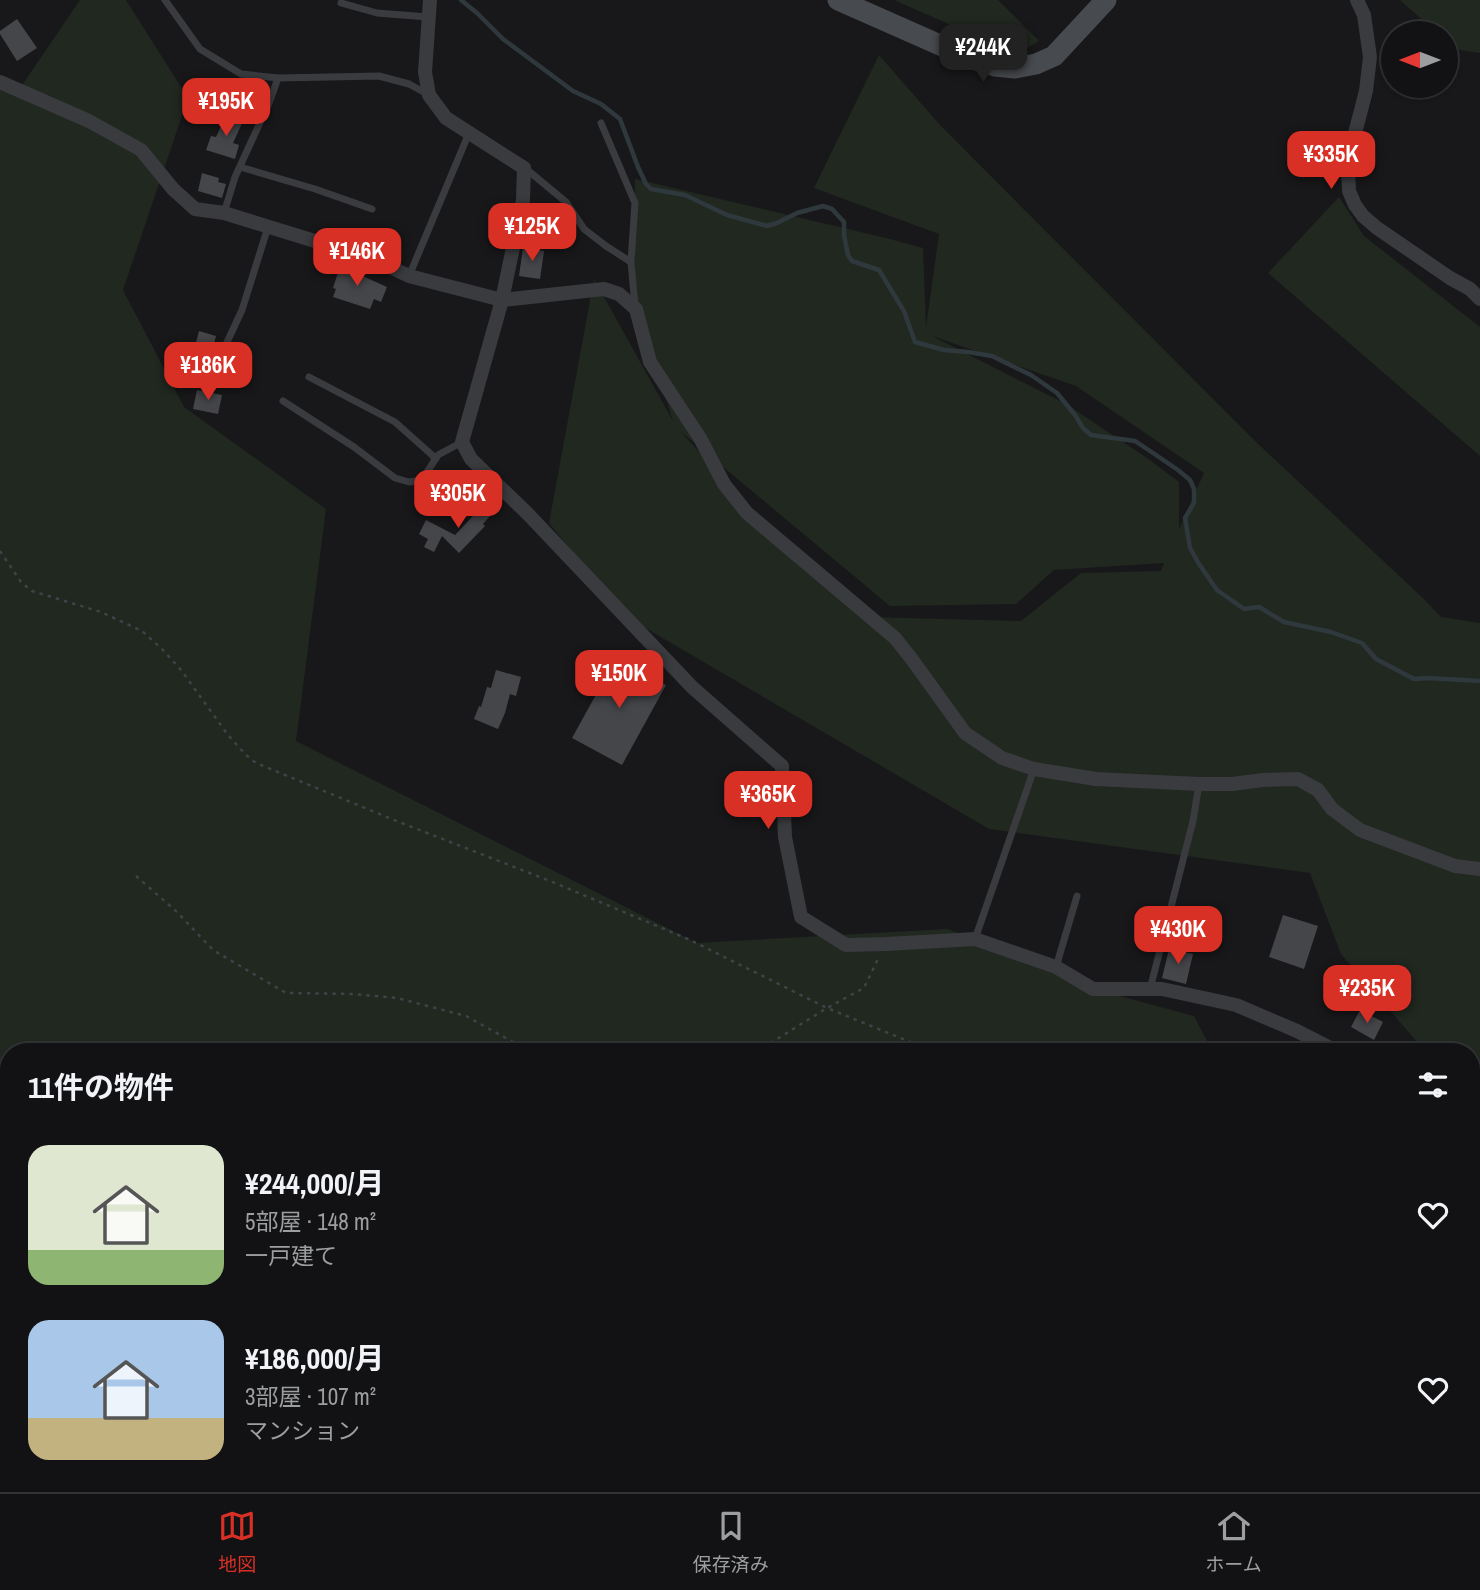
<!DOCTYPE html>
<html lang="ja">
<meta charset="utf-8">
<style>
body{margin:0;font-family:"Archivo Narrow","Noto Sans JP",sans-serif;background:#1b1b1d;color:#f1f3f6;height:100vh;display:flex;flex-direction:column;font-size:26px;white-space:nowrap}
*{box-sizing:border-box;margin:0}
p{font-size:23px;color:#9c9ea0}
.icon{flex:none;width:38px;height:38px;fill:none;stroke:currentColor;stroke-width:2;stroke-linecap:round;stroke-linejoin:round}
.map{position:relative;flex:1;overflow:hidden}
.panel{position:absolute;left:0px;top:1043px;width:1480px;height:450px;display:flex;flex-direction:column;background:#121214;border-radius:28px 28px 0 0;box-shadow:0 2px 5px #0004,0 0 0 2px #313234}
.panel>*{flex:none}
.needle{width:46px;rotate:270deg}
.controls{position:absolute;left:1381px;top:21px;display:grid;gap:14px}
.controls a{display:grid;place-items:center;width:77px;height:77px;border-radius:50%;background:#121214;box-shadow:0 2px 5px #0004,0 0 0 2px #313234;font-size:35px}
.price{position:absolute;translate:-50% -60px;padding:0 16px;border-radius:14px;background:#d93025;color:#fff;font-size:23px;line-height:46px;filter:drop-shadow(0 2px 4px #0008)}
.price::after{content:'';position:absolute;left:50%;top:42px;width:21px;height:16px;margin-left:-10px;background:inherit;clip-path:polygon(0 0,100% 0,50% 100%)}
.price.active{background:#222;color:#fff}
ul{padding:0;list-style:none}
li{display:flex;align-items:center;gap:21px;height:175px;padding:0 28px}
li span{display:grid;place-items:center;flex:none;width:196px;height:140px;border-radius:21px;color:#555}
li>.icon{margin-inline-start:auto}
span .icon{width:84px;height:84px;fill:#fffc;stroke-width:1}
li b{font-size:30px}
h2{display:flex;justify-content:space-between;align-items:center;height:84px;padding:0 28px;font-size:30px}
.tabs{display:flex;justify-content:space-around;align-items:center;height:98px;border-top:2px solid #313234;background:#121214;font-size:19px;color:#9c9ea0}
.tabs a{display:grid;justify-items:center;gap:4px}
.tabs .active{color:#d93025}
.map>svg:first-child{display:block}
.green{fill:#202820;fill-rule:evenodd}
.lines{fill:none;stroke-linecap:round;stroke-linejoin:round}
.stream{stroke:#2f393d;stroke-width:4.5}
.building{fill:#45464a}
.path{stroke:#3f4246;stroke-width:2.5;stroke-dasharray:3.5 5;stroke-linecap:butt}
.lane{stroke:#393b3f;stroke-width:7}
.street{stroke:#393b3f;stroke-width:14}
.secondary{stroke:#474a4e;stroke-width:21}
</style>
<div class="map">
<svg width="1480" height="1492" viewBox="0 0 1480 1492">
<rect width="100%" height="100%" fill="#18181a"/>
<g class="green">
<polygon points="80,0 126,0 188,98 123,290 184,407 326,509 296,741 697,943 947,929 1056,967 1093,989 1194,1016 1213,1052 9,1052 9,1484 812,1484 785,1492 0,1492 0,84 18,91"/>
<polygon points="894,0 998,0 1039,41 1017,54"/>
<polygon points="1400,0 1480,0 1480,53 1454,49 1446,41 1446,33 1437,33"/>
<path d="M879 55 940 125 1255 441 1424 599 1441 617 1480 623V1319L1472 1331V1052H1412L1418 1043 1341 954 1310 873 989 829 625 616 549 523 594 279 673 421 635 301V179L886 238 923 248 926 327 939 234 814 188ZM932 336 1076 386 1204 473 1179 529V482L1147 458 1066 404ZM680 431 890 606 1016 604 1054 570 1164 563 1161 571 1081 573 1021 621 870 617 791 551Z"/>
<polygon points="1339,197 1364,236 1480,327 1480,456 1268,273"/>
<polygon points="834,1484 1328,1484 1321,1492 842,1492"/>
</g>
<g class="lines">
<polyline class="stream" points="461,0 477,13 503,39 573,91 601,104 620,119 638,167 646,184 651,189 685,195 727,215 767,226 777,223 797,213 823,206 832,209 844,222 844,235 848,255 852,261 879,270 904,311 915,342 944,350 968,352 992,356 1031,375 1057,393 1075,415 1083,428 1091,435 1135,441 1153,453 1178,470 1190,480 1194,489 1194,503 1185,518 1190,548 1199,564 1217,590 1244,609 1259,607 1284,622 1331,632 1362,643 1376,659 1414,679 1428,678 1480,681"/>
</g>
<g class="building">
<polygon points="17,19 37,48 17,61 0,34 0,31"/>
<polygon points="227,113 243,121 233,143 239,145 235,159 206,150 211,136 216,137"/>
<polygon points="202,173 219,178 218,182 226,184 222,198 198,191"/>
<polygon points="523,248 544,251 540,279 519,276"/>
<polygon points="341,263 357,268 356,273 387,287 381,302 374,299 370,309 333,297 336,289 333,288"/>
<polygon points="199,331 216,336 203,386 184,381 192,349 194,350"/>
<polygon points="197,390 222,395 218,414 193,409"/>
<polygon points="437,480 453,488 445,504 441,502 435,514 423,509"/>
<polygon points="489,499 498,507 483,524 485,526 459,553 442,536 434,552 424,547 428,539 419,534 426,520 455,535"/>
<polygon points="620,651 640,660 635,670 666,685 622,765 572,738"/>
<polygon points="496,670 521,677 516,696 510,694 505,713 498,729 474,719 479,706 481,707 487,687 491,688"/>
<polygon points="1283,915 1318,926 1304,969 1269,957"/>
<polygon points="1169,949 1193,954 1186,984 1162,978"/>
<polygon points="1360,1010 1383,1022 1374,1040 1351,1027"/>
</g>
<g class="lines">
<g class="path">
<polyline points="0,551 21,582 32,591 101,612 142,631 162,649 181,670 228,735 246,755 256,763 394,820 550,881 688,939 827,1008 935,1052"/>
<polyline points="136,876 177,912 213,950 286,993 353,994 397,998 466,1016 531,1052"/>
<polyline points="756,1052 827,1008 864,988 878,959"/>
<polyline points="0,1214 9,1220"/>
<polyline points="441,1484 447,1492"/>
<polyline points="1470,1484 1480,1490"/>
</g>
<g class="lane">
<polyline points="165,0 200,49 241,74 278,78 379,76 409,84 429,95"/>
<polyline points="341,3 377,13 428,17"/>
<polyline points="601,123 635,203 631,262"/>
<polyline points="240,167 315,189 372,209"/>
<polyline points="525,168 566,202 584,229 606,246 631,262 635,306"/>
<polyline points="224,213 235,177 269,103 278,78"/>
<polyline points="409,276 469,133"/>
<polyline points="222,353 242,310 268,227"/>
<polyline points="309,377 395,422 432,455 435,459"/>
<polyline points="283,401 354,447 395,478 409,482 422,480 438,455 462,442"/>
<polyline points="975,939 1034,769"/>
<polyline points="1056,967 1077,896"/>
<polyline points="1150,989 1193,821 1199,784"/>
</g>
<g class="street">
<polyline points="430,0 425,72 429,95 446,118 524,168 523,200 502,300 462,442 471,459 527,513 692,687 782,766 785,837 801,917 846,945 886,944 975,939 1056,967 1093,989 1162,989 1236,1005 1297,1031 1338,1052"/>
<polyline points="1357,0 1364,15 1370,57 1366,91 1354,137 1348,170 1349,191 1355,205 1363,216 1377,228 1450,278 1470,289 1480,299"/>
<polyline points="0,82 89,121 141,150 173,189 195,209 224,213 373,259 409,276 502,300 604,289 619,294 636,309 650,362 700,438 724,484 747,513 895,638 911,658 965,733 1002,758 1034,769 1096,779 1199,784 1232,784 1263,780 1298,779 1318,790 1332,809 1360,830 1455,866 1480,869"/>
<polyline points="1472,1144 1480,1147"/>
<polyline points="1472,1244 1480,1255"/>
<polyline points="1396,1484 1408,1492"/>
<polyline points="1056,1492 1063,1484"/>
<polyline points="1311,1492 1317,1484"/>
</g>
<polyline class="secondary" points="838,0 967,57 995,66 1015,68 1036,64 1054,56 1106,0"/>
</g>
</svg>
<div class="controls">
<a><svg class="needle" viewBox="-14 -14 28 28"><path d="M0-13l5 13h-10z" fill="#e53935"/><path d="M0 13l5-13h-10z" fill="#9c9ea0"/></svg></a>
</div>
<b class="price active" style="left:983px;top:84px">¥244K</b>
<b class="price" style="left:226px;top:138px">¥195K</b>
<b class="price" style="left:1331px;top:191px">¥335K</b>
<b class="price" style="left:532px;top:263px">¥125K</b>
<b class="price" style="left:357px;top:288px">¥146K</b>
<b class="price" style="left:208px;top:402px">¥186K</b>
<b class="price" style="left:458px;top:530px">¥305K</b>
<b class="price" style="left:619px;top:710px">¥150K</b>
<b class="price" style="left:768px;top:831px">¥365K</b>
<b class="price" style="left:1178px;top:966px">¥430K</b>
<b class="price" style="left:1367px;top:1025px">¥235K</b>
<section class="panel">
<h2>11件の物件<svg class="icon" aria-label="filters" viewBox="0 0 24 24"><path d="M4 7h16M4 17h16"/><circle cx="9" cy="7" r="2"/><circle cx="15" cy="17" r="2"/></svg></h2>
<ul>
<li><span style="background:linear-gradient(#dfe7d0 75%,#8fb573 0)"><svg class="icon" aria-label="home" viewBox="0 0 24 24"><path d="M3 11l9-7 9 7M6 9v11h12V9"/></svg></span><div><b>¥244,000/月</b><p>5部屋 · 148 m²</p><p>一戸建て</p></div><svg class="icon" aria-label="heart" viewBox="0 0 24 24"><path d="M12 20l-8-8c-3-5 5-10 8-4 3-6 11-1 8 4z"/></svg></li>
<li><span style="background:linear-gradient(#a9c7e8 70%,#c2b280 0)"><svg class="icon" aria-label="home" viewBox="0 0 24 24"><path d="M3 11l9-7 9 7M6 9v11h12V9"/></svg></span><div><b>¥186,000/月</b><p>3部屋 · 107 m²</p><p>マンション</p></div><svg class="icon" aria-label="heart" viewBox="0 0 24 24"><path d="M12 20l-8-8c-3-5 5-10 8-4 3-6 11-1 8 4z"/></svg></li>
</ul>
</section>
</div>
<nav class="tabs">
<a class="active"><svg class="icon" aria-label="map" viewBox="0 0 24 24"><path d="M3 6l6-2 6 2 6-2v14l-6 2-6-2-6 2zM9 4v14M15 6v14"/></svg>地図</a>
<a><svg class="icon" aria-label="saved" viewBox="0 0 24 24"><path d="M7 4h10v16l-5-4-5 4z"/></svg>保存済み</a>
<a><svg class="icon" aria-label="home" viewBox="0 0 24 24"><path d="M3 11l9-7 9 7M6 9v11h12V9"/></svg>ホーム</a>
</nav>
